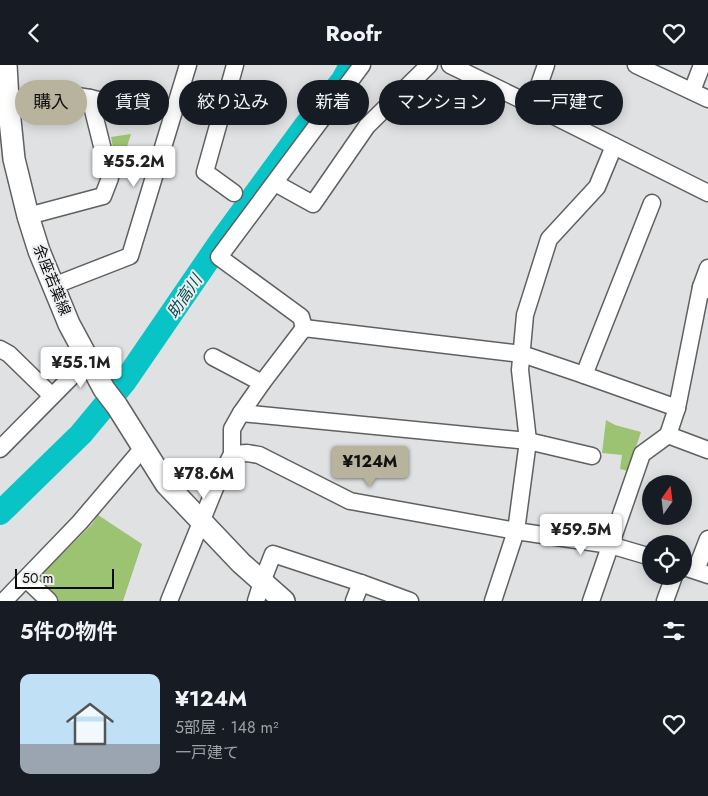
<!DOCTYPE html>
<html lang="ja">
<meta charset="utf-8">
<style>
body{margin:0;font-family:Jost,"Noto Sans JP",sans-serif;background:#20242c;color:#f1f3f6;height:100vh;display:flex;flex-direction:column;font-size:19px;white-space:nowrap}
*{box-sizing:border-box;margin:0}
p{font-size:16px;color:#9ea1a6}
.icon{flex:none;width:28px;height:28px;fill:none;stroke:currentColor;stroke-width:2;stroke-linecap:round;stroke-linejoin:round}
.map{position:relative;height:536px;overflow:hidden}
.panel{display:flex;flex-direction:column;background:#171b24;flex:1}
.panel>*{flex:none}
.banner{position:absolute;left:15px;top:15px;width:679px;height:45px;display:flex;gap:10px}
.needle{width:32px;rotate:14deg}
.buttons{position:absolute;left:642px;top:410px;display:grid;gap:10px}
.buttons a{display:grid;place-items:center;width:50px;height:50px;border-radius:50%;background:#171b24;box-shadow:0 2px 12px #0003;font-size:25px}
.scale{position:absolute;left:15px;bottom:12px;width:99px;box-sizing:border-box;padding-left:5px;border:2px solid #0c0c0d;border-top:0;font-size:14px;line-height:18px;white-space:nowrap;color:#0c0c0d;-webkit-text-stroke:4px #edeeef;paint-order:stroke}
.price{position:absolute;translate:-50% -42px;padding:0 11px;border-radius:5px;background:#fff;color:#222;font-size:16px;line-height:32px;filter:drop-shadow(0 1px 2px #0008)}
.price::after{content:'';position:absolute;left:50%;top:30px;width:15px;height:11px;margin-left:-8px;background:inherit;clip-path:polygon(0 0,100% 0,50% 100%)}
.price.active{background:#b7b39d;color:#111}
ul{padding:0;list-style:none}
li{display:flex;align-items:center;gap:15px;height:125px;padding:0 20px}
li span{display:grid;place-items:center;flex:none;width:140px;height:100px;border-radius:10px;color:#555}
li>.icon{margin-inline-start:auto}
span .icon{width:60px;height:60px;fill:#fffc;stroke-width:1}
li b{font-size:21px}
h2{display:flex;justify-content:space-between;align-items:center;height:60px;padding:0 20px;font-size:21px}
.tag{padding:0 18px;border-radius:22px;background:#171b24;box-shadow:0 2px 12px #0003;font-size:18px;line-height:45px}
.tag.active{background:#b7b39d;color:#111}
header{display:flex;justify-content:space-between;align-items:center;height:65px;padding:0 20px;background:#171b24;font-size:22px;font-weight:700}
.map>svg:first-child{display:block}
.green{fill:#9cc372}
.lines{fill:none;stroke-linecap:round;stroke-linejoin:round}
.river{stroke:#08c4c7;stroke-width:24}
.minor-casing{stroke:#5f6061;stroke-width:19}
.major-casing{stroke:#5f6061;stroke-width:24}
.minor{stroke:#fff;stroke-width:16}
.major{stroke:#fff;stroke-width:21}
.labels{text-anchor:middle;stroke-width:4;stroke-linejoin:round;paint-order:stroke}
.street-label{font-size:15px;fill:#0c0c0d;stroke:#edeeef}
.water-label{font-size:16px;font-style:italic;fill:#074d4e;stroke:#edeeef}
</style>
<header><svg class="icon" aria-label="back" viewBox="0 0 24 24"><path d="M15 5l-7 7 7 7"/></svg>Roofr<svg class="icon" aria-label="heart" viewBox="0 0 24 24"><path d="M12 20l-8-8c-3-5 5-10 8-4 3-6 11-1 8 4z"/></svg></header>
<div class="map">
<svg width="708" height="536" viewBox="0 0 708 536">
<rect width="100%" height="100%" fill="#e0e1e2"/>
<g class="green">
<polygon points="131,69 118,110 111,72"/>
<polygon points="606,355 615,360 641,367 628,406 620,404 622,390 602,388"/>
<polygon points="98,450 142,479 123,536 56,536 41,521 40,511 92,459"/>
</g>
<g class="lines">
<polyline class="river" points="0,448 81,369 125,316 221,176 306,60 343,15 351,0"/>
<g class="minor-casing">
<g id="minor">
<polyline points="450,0 532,40"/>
<polyline points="546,0 532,40 708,128"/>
<polyline points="636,0 708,34"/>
<polyline points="692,26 702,0"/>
<polyline points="8,35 64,29 90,33"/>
<polyline points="275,118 313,139 367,61 429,0"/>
<polyline points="234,128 205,107 235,0"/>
<polyline points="652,138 584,310 677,343"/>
<polyline points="28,151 103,131 110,113 90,33 133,43"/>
<polyline points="708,203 701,222 708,225"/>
<polyline points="53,221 130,191 188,0"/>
<polyline points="701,222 677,343 668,370 708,385"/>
<polyline points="304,263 301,252 219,192 362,0"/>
<polyline points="0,284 9,289 52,331"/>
<polyline points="262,318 304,263 522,289 584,310"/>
<polyline points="241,348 528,376 592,391"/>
<polyline points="0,384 88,295"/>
<polyline points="232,389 247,388 259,390 350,436 516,466 610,480 651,492"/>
<polyline points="684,502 708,510"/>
<polyline points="696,505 708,474"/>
<polyline points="26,514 49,536"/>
<polyline points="4,536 80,457 143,383"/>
<polyline points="169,536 215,423 232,389 232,364 241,348 262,318 213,292"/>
<polyline points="256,536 262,517 273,489 361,518 410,536"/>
<polyline points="354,536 361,518"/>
<polyline points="493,536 516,466 528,376 520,305 525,250 549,174 597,122 614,81"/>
<polyline points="591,536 642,389 668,370"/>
<polyline points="665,536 674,511"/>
</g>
</g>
<g class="major-casing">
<polyline id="major" points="6,0 8,35 14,94 28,151 39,186 69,259 104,324 117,341 166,419 241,498 284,536"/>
</g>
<use href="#minor" class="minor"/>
<use href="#major" class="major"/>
</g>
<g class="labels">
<g class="street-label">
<text transform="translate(52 215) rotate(68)" y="5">余座若葉線</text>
</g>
<g class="water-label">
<text transform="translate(184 231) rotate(-56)" y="6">助高川</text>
</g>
</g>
</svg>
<div class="buttons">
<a><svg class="needle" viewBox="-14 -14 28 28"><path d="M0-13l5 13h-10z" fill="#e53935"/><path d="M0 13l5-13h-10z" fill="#9ea1a6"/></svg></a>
<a><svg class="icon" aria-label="locate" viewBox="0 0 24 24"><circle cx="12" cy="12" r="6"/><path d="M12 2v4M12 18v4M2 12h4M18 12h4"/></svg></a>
</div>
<div class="scale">50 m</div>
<b class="price" style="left:134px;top:123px">¥55.2M</b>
<b class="price" style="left:81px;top:324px">¥55.1M</b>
<b class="price active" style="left:370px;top:423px">¥124M</b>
<b class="price" style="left:204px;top:435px">¥78.6M</b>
<b class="price" style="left:581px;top:491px">¥59.5M</b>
<div class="banner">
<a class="tag active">購入</a>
<a class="tag">賃貸</a>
<a class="tag">絞り込み</a>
<a class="tag">新着</a>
<a class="tag">マンション</a>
<a class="tag">一戸建て</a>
</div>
</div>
<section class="panel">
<h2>5件の物件<svg class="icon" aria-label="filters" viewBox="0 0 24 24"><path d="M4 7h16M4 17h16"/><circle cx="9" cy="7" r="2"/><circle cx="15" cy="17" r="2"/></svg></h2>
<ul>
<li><span style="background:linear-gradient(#bfe0f5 70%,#9aa5b1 0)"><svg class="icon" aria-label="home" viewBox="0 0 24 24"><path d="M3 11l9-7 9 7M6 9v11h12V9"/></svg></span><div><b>¥124M</b><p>5部屋 · 148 m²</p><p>一戸建て</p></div><svg class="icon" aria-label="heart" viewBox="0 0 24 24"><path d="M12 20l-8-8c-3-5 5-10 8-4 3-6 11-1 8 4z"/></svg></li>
</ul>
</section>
